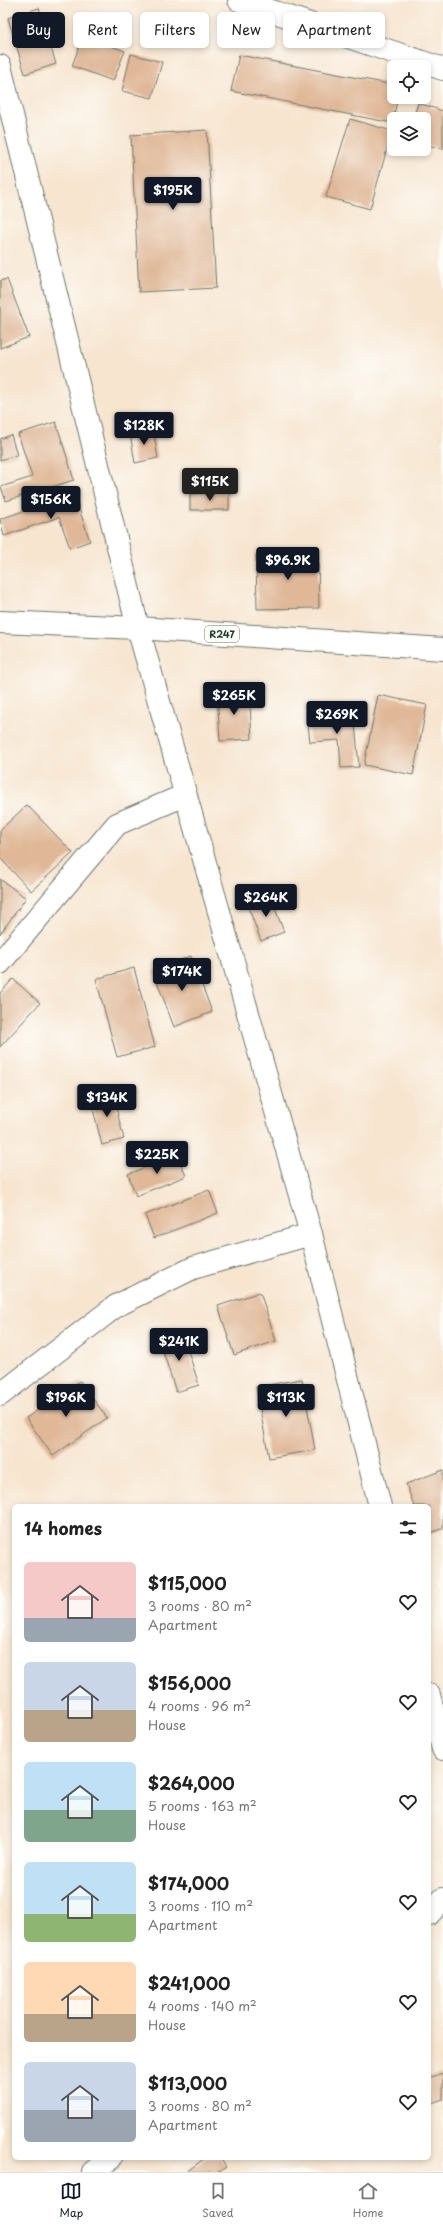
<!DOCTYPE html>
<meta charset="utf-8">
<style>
body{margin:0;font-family:"Playpen Sans",sans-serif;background:#f2f2f2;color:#222;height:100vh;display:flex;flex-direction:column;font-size:15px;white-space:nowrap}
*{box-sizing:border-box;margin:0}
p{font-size:13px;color:#767676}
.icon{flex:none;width:22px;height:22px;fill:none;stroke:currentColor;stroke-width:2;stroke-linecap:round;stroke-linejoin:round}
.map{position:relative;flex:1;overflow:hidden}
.details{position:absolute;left:12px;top:1504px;width:419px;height:656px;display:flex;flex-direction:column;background:#fff;border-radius:6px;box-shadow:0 2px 6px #0003}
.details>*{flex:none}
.guide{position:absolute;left:12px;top:12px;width:419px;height:36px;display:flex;gap:8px}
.controls{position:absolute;left:387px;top:60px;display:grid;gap:8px}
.controls a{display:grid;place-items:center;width:44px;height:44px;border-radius:6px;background:#fff;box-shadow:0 2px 6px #0003;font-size:20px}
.price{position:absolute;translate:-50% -34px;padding:0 9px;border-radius:4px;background:#111827;color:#fff;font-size:13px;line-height:26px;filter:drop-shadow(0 1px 2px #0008)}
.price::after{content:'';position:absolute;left:50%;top:24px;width:12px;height:9px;margin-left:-6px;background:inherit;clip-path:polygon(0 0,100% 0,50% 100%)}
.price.selected{background:#222;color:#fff}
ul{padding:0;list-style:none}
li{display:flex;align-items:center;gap:12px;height:100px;padding:0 12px}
li span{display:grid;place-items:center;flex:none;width:112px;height:80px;border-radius:6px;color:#555}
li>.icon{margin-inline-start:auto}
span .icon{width:48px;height:48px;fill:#fffc;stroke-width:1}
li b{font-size:17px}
h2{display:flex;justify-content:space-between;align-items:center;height:48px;padding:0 12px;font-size:17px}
.tag{padding:0 14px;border-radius:6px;background:#fff;box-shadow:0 2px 6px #0003;font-size:14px;line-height:36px}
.tag.selected{background:#111827;color:#fff}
.tabs{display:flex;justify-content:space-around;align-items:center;height:56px;border-top:1px solid #e0e0e0;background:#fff;font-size:11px;color:#767676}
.tabs a{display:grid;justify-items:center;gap:2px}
.tabs .selected{color:#111827}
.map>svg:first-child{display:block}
.building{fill:#e0b898}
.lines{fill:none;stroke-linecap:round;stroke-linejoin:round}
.minor-casing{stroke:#6b786b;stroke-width:24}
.primary-casing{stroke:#6b786b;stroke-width:24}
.minor{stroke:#fff;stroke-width:22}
.primary{stroke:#fff;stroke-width:22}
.labels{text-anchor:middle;stroke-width:4;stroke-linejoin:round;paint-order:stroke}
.shield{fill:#fdfcf7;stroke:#62766e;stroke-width:1}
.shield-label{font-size:10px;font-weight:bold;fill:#1f3d34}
</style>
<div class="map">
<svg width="443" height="2172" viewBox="0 0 443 2172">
<rect width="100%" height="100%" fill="#fdfcf7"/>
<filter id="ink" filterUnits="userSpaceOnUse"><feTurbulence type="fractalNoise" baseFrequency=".025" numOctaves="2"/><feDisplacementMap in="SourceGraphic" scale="8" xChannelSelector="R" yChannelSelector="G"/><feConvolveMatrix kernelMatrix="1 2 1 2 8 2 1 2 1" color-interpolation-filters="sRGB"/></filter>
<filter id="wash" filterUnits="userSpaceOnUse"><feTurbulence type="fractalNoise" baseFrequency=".012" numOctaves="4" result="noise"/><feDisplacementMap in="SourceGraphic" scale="16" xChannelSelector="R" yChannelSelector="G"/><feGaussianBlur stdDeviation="0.9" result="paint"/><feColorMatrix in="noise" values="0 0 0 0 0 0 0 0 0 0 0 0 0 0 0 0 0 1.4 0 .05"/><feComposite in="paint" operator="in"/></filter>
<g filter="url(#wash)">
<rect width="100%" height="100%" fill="#f7e5d0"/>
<g id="blocks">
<g class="building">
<polygon points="39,8 56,64 25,74 8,18"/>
<polygon points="83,36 125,51 113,81 72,66"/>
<polygon points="131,54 162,62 152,98 122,91"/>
<polygon points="239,55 394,85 394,97 398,97 392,123 231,91"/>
<polygon points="418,103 443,111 443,149 424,144 424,119 413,119"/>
<polygon points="350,119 392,131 370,209 326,197"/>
<polygon points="207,130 216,288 139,292 131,135"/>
<polygon points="7,279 29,337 0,348 0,281"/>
<polygon points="56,422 74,480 6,501 1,487 32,477 18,434"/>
<polygon points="153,429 158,458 135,463 130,433"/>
<polygon points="11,435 17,455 0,460 0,439"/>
<polygon points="229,493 229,510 190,510 190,494"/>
<polygon points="74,494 90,541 70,548 59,517 4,536 0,519"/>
<polygon points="318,553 319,608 257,609 256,555"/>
<polygon points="249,690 252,739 220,741 217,692"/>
<polygon points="378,695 427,705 413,775 364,765"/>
<polygon points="354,712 359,767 341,768 339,740 310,742 307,716"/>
<polygon points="27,805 73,853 31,891 0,858 0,830"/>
<polygon points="0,879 26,898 0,934"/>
<polygon points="270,895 284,932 261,941 247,904"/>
<polygon points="191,956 212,1012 174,1027 153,971"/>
<polygon points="134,968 155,1047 117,1057 96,979"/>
<polygon points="13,979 40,1003 0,1047 0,993"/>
<polygon points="112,1092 124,1139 102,1145 90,1097"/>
<polygon points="177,1155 186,1176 136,1196 128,1174"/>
<polygon points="209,1190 218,1213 154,1238 145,1215"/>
<polygon points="260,1292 276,1341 234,1355 218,1306"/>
<polygon points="182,1332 199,1385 176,1392 159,1339"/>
<polygon points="302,1379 315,1450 269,1458 256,1387"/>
<polygon points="80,1381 107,1418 53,1456 26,1418"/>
<polygon points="443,1470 443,1528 429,1534 429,1506 414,1506 406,1484"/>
<polygon points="443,2073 443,2099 429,2104 429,2078"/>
<polygon points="205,2158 220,2158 226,2167 219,2172 186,2172"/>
</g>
</g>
</g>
<g filter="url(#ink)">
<use href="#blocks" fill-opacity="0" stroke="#6b786b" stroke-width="1"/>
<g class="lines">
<g class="minor-casing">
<g id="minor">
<polyline points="239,0 443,69"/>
<polyline points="0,66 138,628 311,1234 380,1506"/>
<polyline points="0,963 117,824 185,795"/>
<polyline points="0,1395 116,1306 193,1268 311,1234"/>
<polyline points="429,1695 443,1749"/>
<polyline points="429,1914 443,1899"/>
<polyline points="93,2172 111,2158"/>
</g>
</g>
<g class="primary-casing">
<polyline id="primary" points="0,622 138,628 443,649"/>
</g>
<use href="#minor" class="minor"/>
<use href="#primary" class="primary"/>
</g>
</g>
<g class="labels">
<rect class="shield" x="205" y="626" width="34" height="16" rx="3"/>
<g class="shield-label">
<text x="222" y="638">R247</text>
</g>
</g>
</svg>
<div class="controls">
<a><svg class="icon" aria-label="locate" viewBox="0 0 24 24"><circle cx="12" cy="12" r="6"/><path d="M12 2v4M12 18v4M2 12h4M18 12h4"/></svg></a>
<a><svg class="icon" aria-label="layers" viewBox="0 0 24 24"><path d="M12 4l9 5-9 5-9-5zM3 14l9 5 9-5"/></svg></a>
</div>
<b class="price" style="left:173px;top:211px">$195K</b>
<b class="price" style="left:144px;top:446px">$128K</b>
<b class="price selected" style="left:210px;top:502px">$115K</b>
<b class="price" style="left:51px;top:520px">$156K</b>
<b class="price" style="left:288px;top:581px">$96.9K</b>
<b class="price" style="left:234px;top:716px">$265K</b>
<b class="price" style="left:337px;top:735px">$269K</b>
<b class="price" style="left:266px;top:918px">$264K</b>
<b class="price" style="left:182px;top:992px">$174K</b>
<b class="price" style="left:107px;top:1118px">$134K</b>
<b class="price" style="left:157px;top:1175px">$225K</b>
<b class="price" style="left:179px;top:1362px">$241K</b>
<b class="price" style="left:66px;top:1418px">$196K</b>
<b class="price" style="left:286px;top:1418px">$113K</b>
<div class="guide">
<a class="tag selected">Buy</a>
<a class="tag">Rent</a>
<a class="tag">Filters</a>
<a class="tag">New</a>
<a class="tag">Apartment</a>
</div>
<section class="details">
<h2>14 homes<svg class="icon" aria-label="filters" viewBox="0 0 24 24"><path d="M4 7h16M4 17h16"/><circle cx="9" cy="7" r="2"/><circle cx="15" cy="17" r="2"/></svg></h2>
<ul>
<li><span style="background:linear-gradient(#f6c9c9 70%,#9aa5b1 0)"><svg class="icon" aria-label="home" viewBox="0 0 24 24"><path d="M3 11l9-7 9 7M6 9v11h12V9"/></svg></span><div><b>$115,000</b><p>3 rooms · 80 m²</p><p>Apartment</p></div><svg class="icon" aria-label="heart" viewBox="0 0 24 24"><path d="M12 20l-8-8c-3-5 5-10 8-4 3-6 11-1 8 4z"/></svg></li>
<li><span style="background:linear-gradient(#c9d6e8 60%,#b9a48a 0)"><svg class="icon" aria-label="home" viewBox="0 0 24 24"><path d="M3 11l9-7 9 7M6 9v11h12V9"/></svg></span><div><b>$156,000</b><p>4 rooms · 96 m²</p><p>House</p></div><svg class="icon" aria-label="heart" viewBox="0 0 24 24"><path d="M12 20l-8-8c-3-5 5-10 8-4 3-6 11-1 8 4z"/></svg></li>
<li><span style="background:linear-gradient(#bfe0f5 60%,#7fa58c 0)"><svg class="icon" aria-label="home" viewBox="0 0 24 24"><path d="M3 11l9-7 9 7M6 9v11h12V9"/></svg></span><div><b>$264,000</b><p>5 rooms · 163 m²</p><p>House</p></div><svg class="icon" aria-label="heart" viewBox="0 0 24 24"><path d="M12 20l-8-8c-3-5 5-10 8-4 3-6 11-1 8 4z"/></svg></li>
<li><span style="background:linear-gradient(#bfe0f5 65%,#8fb573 0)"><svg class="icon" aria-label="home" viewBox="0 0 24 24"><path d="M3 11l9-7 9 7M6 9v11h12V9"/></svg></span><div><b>$174,000</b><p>3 rooms · 110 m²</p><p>Apartment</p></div><svg class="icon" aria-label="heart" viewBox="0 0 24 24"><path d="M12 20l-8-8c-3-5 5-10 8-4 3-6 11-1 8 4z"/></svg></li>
<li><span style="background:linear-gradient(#ffd9b3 65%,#b9a48a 0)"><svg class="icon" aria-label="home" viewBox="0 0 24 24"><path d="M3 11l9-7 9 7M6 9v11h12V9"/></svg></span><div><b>$241,000</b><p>4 rooms · 140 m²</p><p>House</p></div><svg class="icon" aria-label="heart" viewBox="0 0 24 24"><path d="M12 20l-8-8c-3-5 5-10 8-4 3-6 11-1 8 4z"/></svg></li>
<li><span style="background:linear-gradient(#c9d6e8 60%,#9aa5b1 0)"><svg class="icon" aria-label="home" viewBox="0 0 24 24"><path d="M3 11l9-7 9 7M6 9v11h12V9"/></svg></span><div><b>$113,000</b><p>3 rooms · 80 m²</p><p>Apartment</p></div><svg class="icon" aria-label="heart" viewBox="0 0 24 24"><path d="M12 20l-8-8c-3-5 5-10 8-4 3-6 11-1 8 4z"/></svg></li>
</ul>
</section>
</div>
<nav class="tabs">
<a class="selected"><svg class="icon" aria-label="map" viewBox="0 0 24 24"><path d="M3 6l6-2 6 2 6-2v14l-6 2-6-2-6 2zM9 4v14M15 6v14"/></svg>Map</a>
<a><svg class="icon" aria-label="saved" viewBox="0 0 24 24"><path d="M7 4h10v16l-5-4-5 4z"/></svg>Saved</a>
<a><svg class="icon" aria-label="home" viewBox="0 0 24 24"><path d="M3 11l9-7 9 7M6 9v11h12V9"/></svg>Home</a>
</nav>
